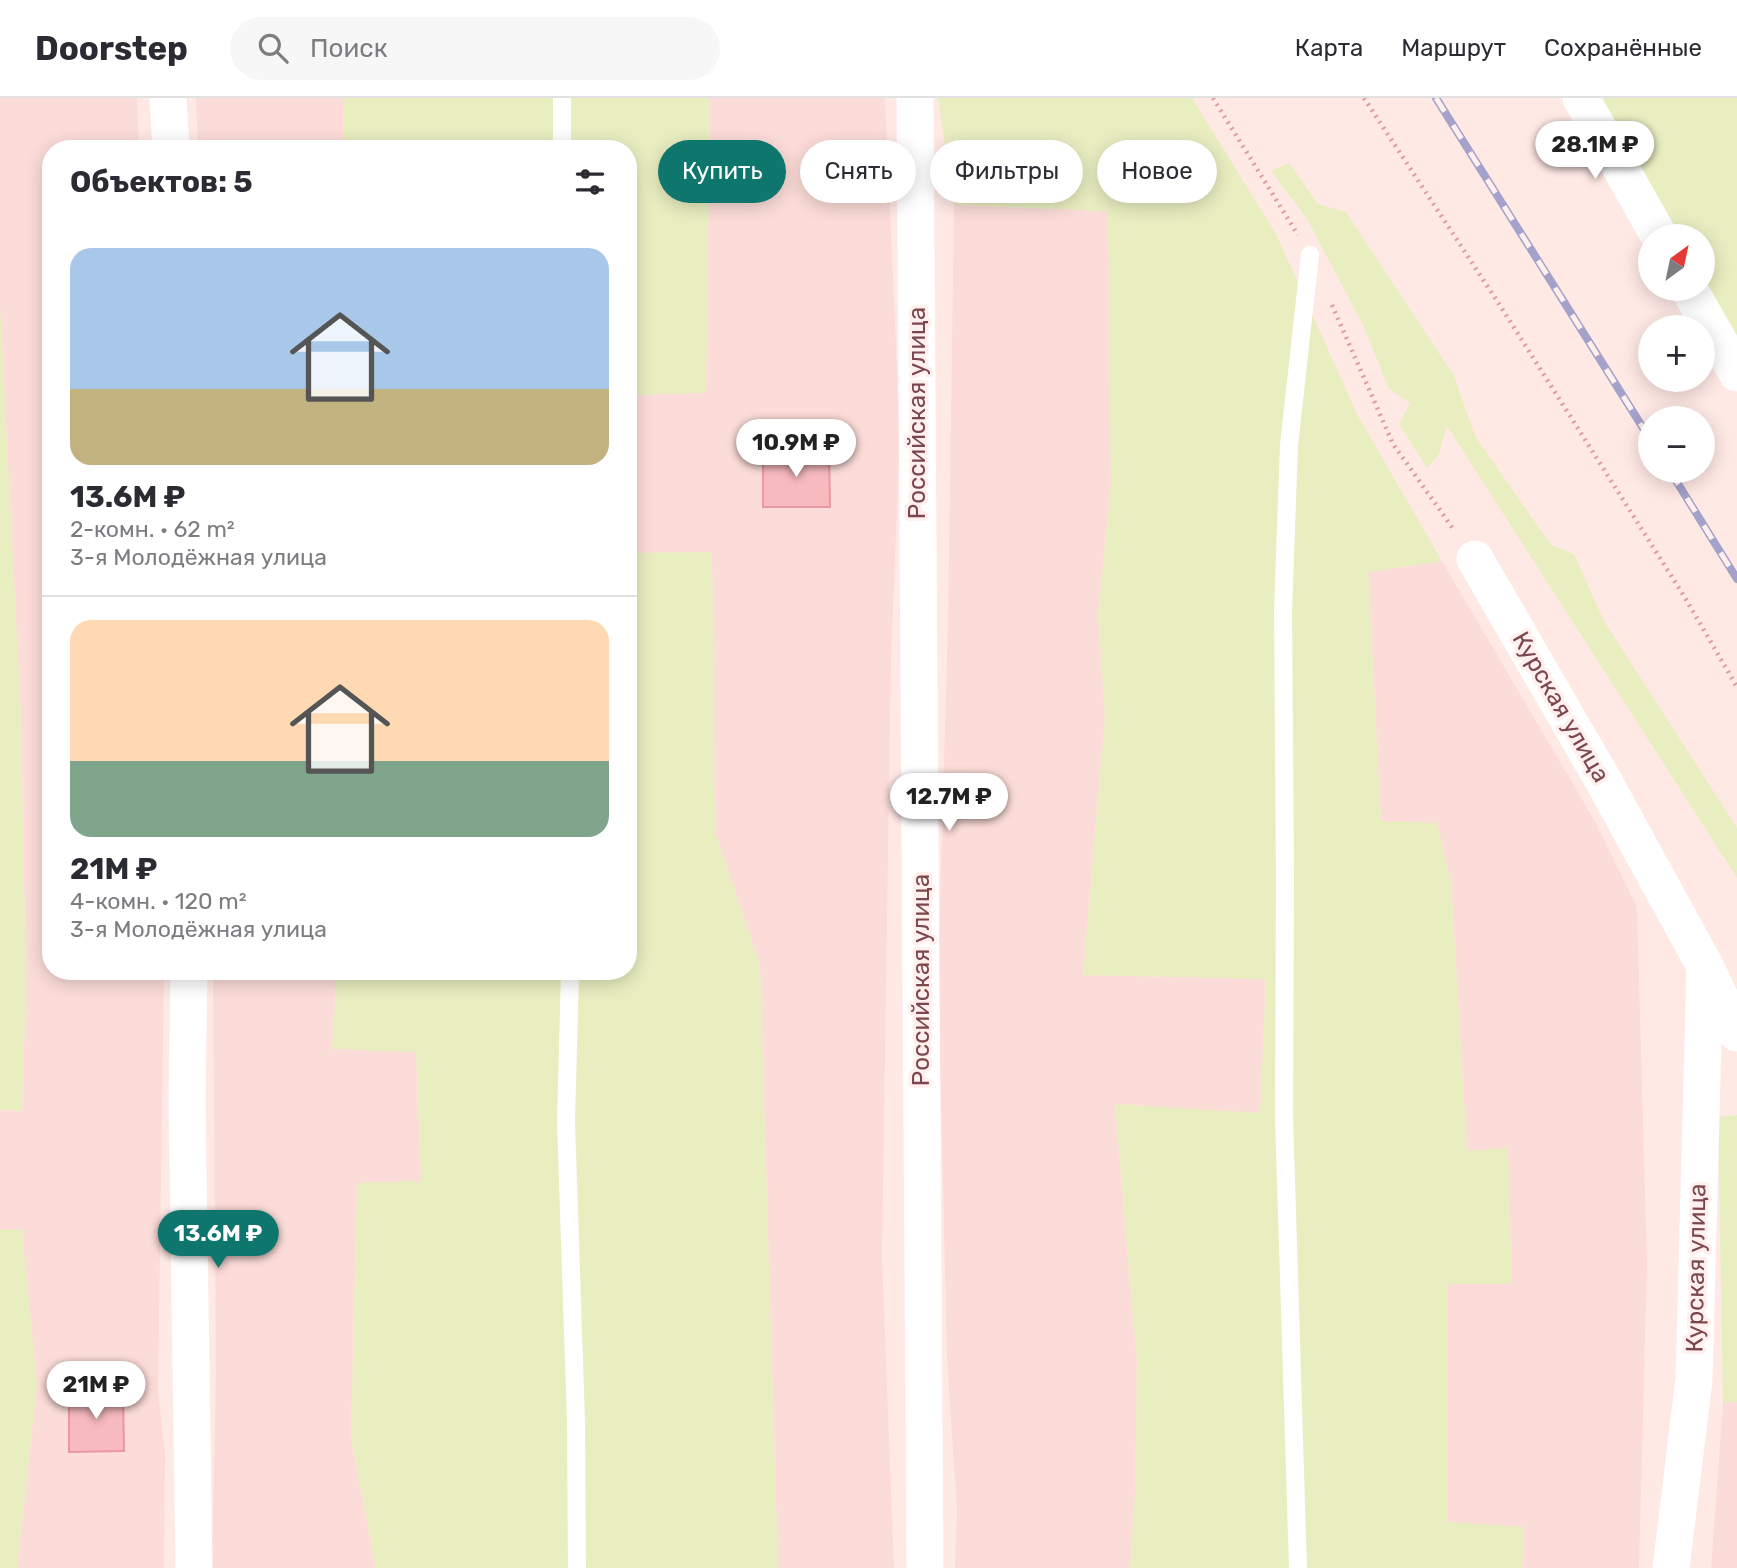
<!DOCTYPE html>
<html lang="ru">
<meta charset="utf-8">
<style>
body{margin:0;font-family:Rubik,sans-serif;background:#f7f7f7;color:#2b2b33;height:100vh;display:flex;flex-direction:column;font-size:26px;white-space:nowrap}
*{box-sizing:border-box;margin:0}
p{font-size:23px;color:#7c7c81}
.icon{flex:none;width:38px;height:38px;fill:none;stroke:currentColor;stroke-width:2;stroke-linecap:round;stroke-linejoin:round}
.map{position:relative;flex:1;overflow:hidden}
.sheet{position:absolute;left:42px;top:42px;width:595px;height:840px;display:flex;flex-direction:column;background:#fff;border-radius:28px;box-shadow:0 4px 18px #0003}
.sheet>*{flex:none}
.top-card{position:absolute;left:658px;top:42px;width:665px;height:63px;display:flex;gap:14px}
.needle{width:46px;rotate:33deg}
.tools{position:absolute;left:1638px;top:126px;display:grid;gap:14px}
.tools a{display:grid;place-items:center;width:77px;height:77px;border-radius:50%;background:#fff;box-shadow:0 4px 18px #0003;font-size:35px}
.price{position:absolute;translate:-50% -60px;padding:0 16px;border-radius:24px;background:#fff;color:#222;font-size:23px;line-height:46px;filter:drop-shadow(0 2px 4px #0008)}
.price::after{content:'';position:absolute;left:50%;top:42px;width:21px;height:16px;margin-left:-10px;background:inherit;clip-path:polygon(0 0,100% 0,50% 100%)}
.price.current{background:#0f766e;color:#fff}
ul{padding:0;list-style:none}
li{display:grid;align-content:center;gap:14px;height:371px;padding:0 28px}
li+li{border-top:2px solid #e1e1e2}
li span{display:grid;place-items:center;height:217px;border-radius:21px;color:#555}
li>.icon{margin-inline-start:auto}
span .icon{width:126px;height:126px;fill:#fffc;stroke-width:1}
li b{font-size:30px}
h2{display:flex;justify-content:space-between;align-items:center;height:84px;padding:0 28px;font-size:30px}
.chip{padding:0 24px;border-radius:32px;background:#fff;box-shadow:0 4px 18px #0003;font-size:24px;line-height:63px}
.chip.current{background:#0f766e;color:#fff}
header{display:flex;align-items:center;gap:42px;box-sizing:border-box;height:98px;padding:0 35px;background:#fff;border-bottom:2px solid #e1e1e2}
header strong{font-size:33px}
nav{display:flex;gap:38px;margin-inline-start:auto;font-size:24px}
.search{width:490px;height:63px;background:#f7f7f7;display:flex;align-items:center;gap:18px;box-sizing:border-box;padding:0 24px;border-radius:38px;color:#7c7c81;font-size:26px}
.map>svg:first-child{display:block}
.residential{fill:#fcdcd8}
.green{fill:#e9eec1}
.building{fill:#f7babe;stroke:#ec98a0;stroke-width:2}
.lines{fill:none;stroke-linecap:round;stroke-linejoin:round}
.path{stroke:#dd9ca2;stroke-width:4.5;stroke-dasharray:2 5;stroke-linecap:butt}
.lane{stroke:#fff;stroke-width:18}
.street{stroke:#fff;stroke-width:37}
.rail-casing{stroke:#a4a1ca;stroke-width:8}
.rail{stroke:#fff0ee;stroke-width:5;stroke-dasharray:16;stroke-linecap:butt}
.labels{text-anchor:middle;stroke-width:7;stroke-linejoin:round;paint-order:stroke}
.street-label{font-size:24px;fill:#7b474d;stroke:#fff0ee}
</style>
<header>
<strong>Doorstep</strong>
<div class="search"><svg class="icon" aria-label="search" viewBox="0 0 24 24"><circle cx="10" cy="10" r="6"/><path d="M15 15l6 6"/></svg>Поиск</div>
<nav><a>Карта</a><a>Маршрут</a><a>Сохранённые</a></nav>
</header>
<div class="map">
<svg width="1737" height="1470" viewBox="0 0 1737 1470">
<rect width="100%" height="100%" fill="#ffe9e5"/>
<g class="residential">
<polygon points="0,0 137,0 139,51 51,51 51,873 164,873 158,1293 165,1355 164,1470 17,1470 37,1286 21,1131 0,1132 0,1012 22,1013 26,886 21,619 0,234"/>
<polygon points="196,0 344,0 343,51 198,51"/>
<polygon points="710,0 885,0 900,335 891,561 882,1158 894,1470 778,1470 760,868 715,734 712,455 628,455 628,297 706,295"/>
<polygon points="954,107 1108,113 1111,386 1098,517 1105,619 1083,877 1266,881 1260,1015 1115,1007 1137,1264 1135,1397 1130,1470 955,1470 957,1412 947,1263 938,873 948,526"/>
<polygon points="1442,463 1596,725 1637,809 1647,1167 1639,1470 1522,1470 1524,1429 1447,1424 1448,1185 1508,1051 1467,1054 1451,783 1381,724 1368,474"/>
<polygon points="213,873 337,873 332,951 416,954 421,1083 357,1086 351,1340 376,1470 212,1470 216,1277"/>
<polygon points="1737,1304 1737,1470 1711,1470 1723,1305"/>
</g>
<g class="green">
<polygon points="344,0 710,0 706,295 628,297 628,51 343,51"/>
<polygon points="938,0 1192,0 1276,136 1358,318 1442,463 1368,474 1381,723 1437,725 1451,783 1467,1053 1508,1050 1512,1186 1448,1186 1447,1424 1524,1429 1522,1470 1130,1470 1135,1397 1137,1264 1115,1006 1260,1015 1266,881 1083,877 1105,619 1098,517 1111,386 1108,113 954,107"/>
<polygon points="1592,0 1737,0 1737,250 1703,188 1703,138 1673,138"/>
<polygon points="1289,65 1318,106 1346,114 1454,278 1475,338 1551,447 1574,456 1604,523 1737,730 1737,780 1447,328 1438,358 1427,370 1399,326 1410,305 1389,291 1364,229 1307,121 1271,73"/>
<polygon points="0,205 21,619 26,886 22,1013 0,1012"/>
<polygon points="712,454 715,734 760,868 778,1470 376,1470 351,1340 357,1085 421,1083 416,954 332,951 337,873 628,873 628,455"/>
<polygon points="1737,1017 1737,1304 1723,1305 1718,1019"/>
<polygon points="22,1131 37,1286 17,1470 0,1470 0,1132"/>
</g>
<g class="building">
<rect x="45" y="245" width="6" height="70"/>
<polygon points="763,352 829,352 830,409 763,409"/>
<polygon points="69,1293 123,1293 124,1353 69,1354"/>
</g>
<g class="lines">
<g class="path">
<polyline points="1213,0 1298,137"/>
<polyline points="1364,0 1501,209 1684,498 1737,589"/>
<polyline points="1332,207 1393,346 1454,432"/>
</g>
<g class="lane">
<polyline points="562,51 562,0"/>
<polyline points="570,873 566,1024 576,1323 577,1470"/>
<polyline points="1298,1470 1284,1018 1285,782 1283,513 1289,347 1310,157"/>
</g>
<g class="street">
<polyline points="168,0 171,51"/>
<polyline points="915,0 925,1470"/>
<polyline points="1581,0 1659,138"/>
<polyline points="1689,191 1737,275"/>
<polyline points="1475,461 1603,682 1705,868 1694,1281 1671,1470"/>
<polyline points="1707,872 1737,935"/>
<polyline points="189,873 187,1001 194,1470"/>
</g>
<g class="rail-casing">
<g id="rail">
<polyline points="1436,0 1650,341"/>
<polyline points="1670,373 1737,481"/>
</g>
</g>
<use href="#rail" class="rail"/>
</g>
<g class="labels">
<g class="street-label">
<text transform="translate(917 315) rotate(-90)" y="8">Российская улица</text>
<text transform="translate(1561 609) rotate(60)" y="8">Курская улица</text>
<text transform="translate(921 882) rotate(-90)" y="8">Российская улица</text>
<text transform="translate(1696 1170) rotate(-89)" y="8">Курская улица</text>
</g>
</g>
</svg>
<div class="tools">
<a><svg class="needle" viewBox="-14 -14 28 28"><path d="M0-13l5 13h-10z" fill="#e53935"/><path d="M0 13l5-13h-10z" fill="#7c7c81"/></svg></a>
<a>+</a>
<a>−</a>
</div>
<b class="price" style="left:1595px;top:83px">28.1M ₽</b>
<b class="price" style="left:796px;top:381px">10.9M ₽</b>
<b class="price" style="left:949px;top:735px">12.7M ₽</b>
<b class="price current" style="left:218px;top:1172px">13.6M ₽</b>
<b class="price" style="left:96px;top:1323px">21M ₽</b>
<div class="top-card">
<a class="chip current">Купить</a>
<a class="chip">Снять</a>
<a class="chip">Фильтры</a>
<a class="chip">Новое</a>
</div>
<section class="sheet">
<h2>Объектов: 5<svg class="icon" aria-label="filters" viewBox="0 0 24 24"><path d="M4 7h16M4 17h16"/><circle cx="9" cy="7" r="2"/><circle cx="15" cy="17" r="2"/></svg></h2>
<ul>
<li><span style="background:linear-gradient(#a9c7e8 65%,#c2b280 0)"><svg class="icon" aria-label="home" viewBox="0 0 24 24"><path d="M3 11l9-7 9 7M6 9v11h12V9"/></svg></span><div><b>13.6M ₽</b><p>2-комн. · 62 m²</p><p>3-я Молодёжная улица</p></div></li>
<li><span style="background:linear-gradient(#ffd9b3 65%,#7fa58c 0)"><svg class="icon" aria-label="home" viewBox="0 0 24 24"><path d="M3 11l9-7 9 7M6 9v11h12V9"/></svg></span><div><b>21M ₽</b><p>4-комн. · 120 m²</p><p>3-я Молодёжная улица</p></div></li>
</ul>
</section>
</div>
